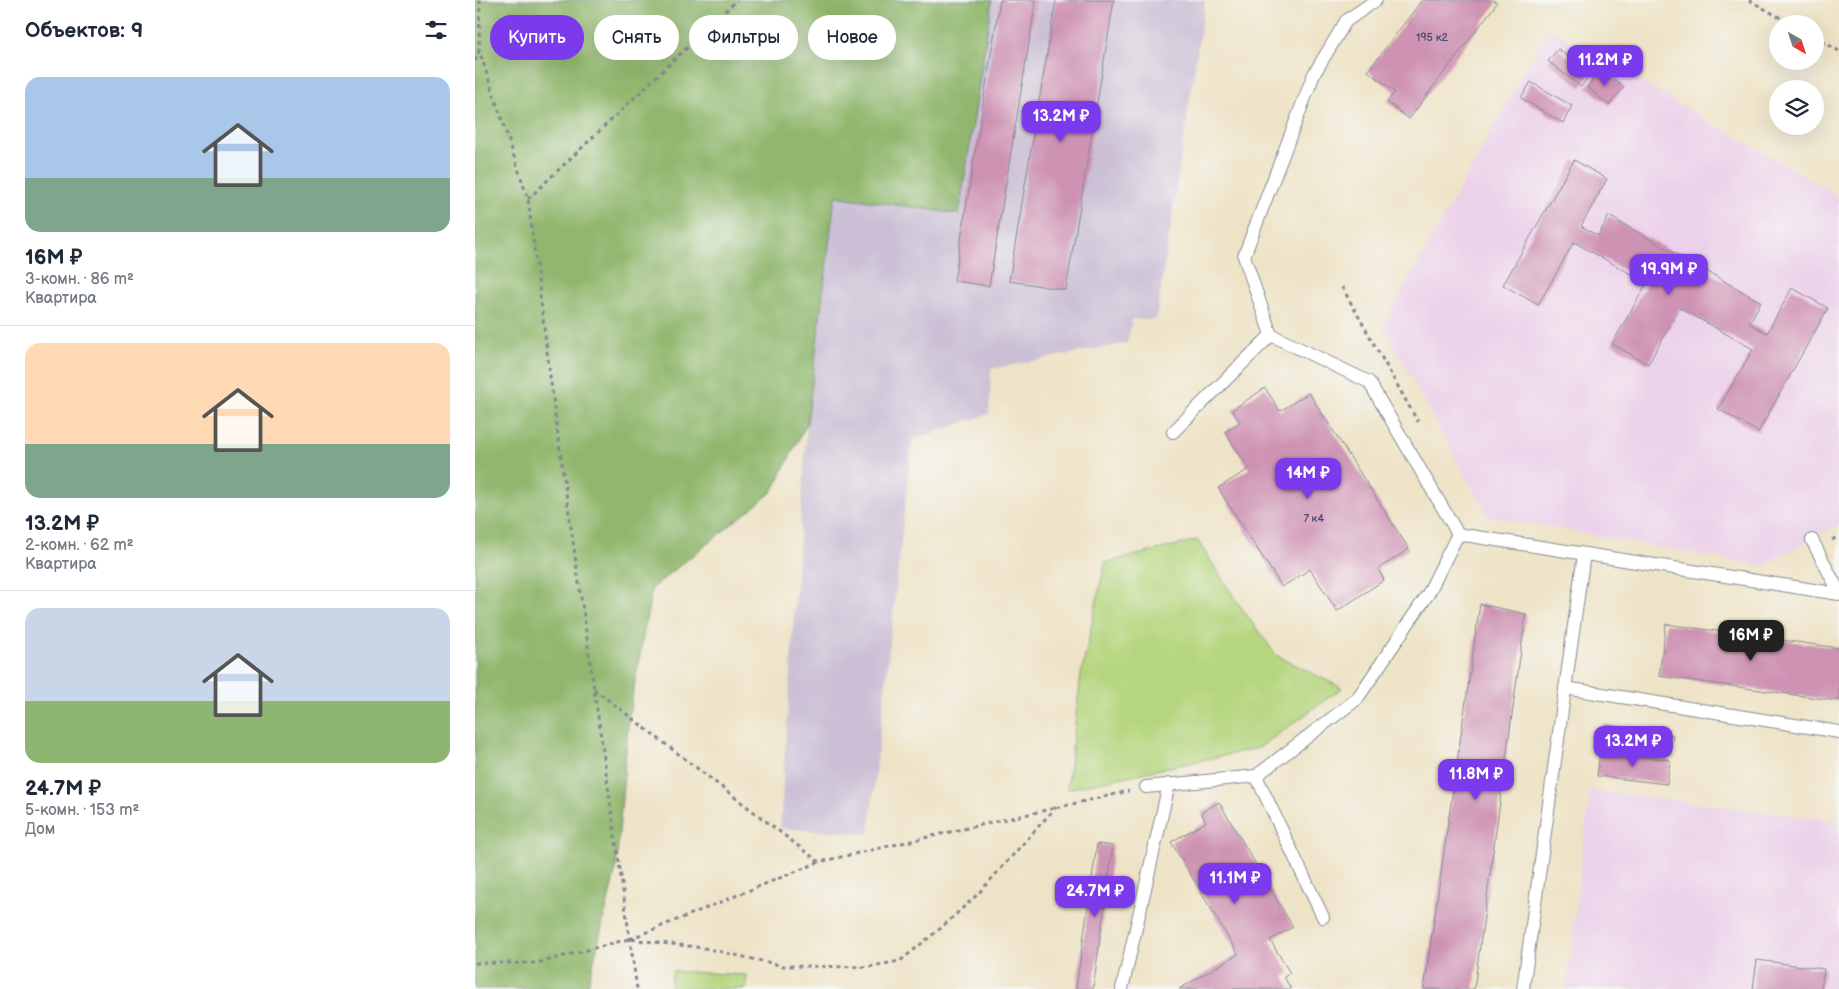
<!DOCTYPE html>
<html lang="ru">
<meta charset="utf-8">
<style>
body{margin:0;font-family:"Balsamiq Sans",sans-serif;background:#f6f6f7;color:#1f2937;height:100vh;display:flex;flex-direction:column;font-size:19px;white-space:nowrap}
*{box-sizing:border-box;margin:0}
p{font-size:16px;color:#747a83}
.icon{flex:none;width:28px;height:28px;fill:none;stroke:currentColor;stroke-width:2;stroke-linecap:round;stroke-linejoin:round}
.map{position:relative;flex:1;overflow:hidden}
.details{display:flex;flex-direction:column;background:#fff;width:475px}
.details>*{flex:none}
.banner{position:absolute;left:15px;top:15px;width:475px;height:45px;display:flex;gap:10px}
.needle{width:32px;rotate:141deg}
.buttons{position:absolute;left:1294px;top:15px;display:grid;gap:10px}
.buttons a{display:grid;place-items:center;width:55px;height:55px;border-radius:50%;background:#fff;box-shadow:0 5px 20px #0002;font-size:25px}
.price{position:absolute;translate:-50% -42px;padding:0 11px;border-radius:10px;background:#7c3aed;color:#fff;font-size:16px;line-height:32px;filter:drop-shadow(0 1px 2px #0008)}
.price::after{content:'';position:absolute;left:50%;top:30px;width:15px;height:11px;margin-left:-8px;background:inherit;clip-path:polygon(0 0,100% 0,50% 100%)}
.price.on{background:#222;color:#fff}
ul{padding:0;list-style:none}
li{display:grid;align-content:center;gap:10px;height:265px;padding:0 25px}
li+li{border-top:1px solid #e0e1e3}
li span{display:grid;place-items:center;height:155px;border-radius:15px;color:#555}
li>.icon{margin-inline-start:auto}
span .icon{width:90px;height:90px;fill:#fffc;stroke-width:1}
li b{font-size:21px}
h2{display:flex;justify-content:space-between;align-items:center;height:60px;padding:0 25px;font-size:21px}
.pill{padding:0 18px;border-radius:22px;background:#fff;box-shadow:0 5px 20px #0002;font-size:18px;line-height:45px}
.pill.on{background:#7c3aed;color:#fff}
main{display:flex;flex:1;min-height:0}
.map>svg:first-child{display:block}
.built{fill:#ecd1ea}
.industrial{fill:#cbbfd5}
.green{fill:#b5d67e;stroke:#68826e}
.forest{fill:#90b76d;stroke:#567366}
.building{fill:#ce92b3}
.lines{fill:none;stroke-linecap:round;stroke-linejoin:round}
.service-casing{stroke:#848992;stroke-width:14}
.path{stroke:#848992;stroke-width:3;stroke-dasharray:4 4;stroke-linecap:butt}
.service{stroke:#fff;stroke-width:12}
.labels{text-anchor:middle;stroke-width:4.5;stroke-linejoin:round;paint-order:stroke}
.number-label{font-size:11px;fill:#484873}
</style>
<main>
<section class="details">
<h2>Объектов: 9<svg class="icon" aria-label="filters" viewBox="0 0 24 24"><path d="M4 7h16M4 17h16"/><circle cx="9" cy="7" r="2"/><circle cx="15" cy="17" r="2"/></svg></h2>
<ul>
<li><span style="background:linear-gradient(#a9c7e8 65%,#7fa58c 0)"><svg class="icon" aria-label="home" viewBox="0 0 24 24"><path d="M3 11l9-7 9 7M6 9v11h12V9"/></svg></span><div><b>16M ₽</b><p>3-комн. · 86 m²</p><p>Квартира</p></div></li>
<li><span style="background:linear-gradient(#ffd9b3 65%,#7fa58c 0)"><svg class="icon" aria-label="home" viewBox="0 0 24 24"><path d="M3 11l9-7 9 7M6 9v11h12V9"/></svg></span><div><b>13.2M ₽</b><p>2-комн. · 62 m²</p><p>Квартира</p></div></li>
<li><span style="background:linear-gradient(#c9d6e8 60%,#8fb573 0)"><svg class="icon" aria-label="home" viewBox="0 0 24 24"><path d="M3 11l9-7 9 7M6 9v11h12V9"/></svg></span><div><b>24.7M ₽</b><p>5-комн. · 153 m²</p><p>Дом</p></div></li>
</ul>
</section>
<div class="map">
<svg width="1364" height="989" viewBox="0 0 1364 989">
<rect width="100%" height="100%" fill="#f6f6f2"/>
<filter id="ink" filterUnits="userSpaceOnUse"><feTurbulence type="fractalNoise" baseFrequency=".02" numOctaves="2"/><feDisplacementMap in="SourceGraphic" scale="10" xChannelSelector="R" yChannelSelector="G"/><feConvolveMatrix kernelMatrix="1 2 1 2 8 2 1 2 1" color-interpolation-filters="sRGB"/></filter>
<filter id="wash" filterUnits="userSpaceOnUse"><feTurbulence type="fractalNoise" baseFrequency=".0096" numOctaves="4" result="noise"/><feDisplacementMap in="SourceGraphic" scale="20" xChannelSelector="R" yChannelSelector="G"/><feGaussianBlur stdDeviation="1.12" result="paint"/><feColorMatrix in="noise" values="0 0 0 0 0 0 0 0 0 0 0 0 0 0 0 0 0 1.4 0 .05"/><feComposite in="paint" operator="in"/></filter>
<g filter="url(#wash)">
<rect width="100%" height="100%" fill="#eee3c6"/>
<g class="built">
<polygon points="1074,28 1364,196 1364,524 1286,566 1013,516 908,326"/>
<polygon points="1115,790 1364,821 1364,989 1091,989"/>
</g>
<polygon class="industrial" points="517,0 730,0 681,320 657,319 652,343 516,369 514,414 437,440 394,834 305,828 332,423 360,196 484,214"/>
<g class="green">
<polygon points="722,540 765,606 801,655 867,688 784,748 592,789 606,675 630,563"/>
<polygon points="197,971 272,975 271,989 196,989"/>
</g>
<polygon class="forest" points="0,0 517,0 484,214 360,196 332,423 297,492 177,588 154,715 141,869 112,989 0,989"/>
<g id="blocks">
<g class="building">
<polygon points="525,0 561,0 514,286 479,281"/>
<polygon points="581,0 639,0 591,290 534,281"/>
<polygon points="947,0 1018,0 1022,3 934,119 912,102 920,92 893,71"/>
<polygon points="1083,49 1115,74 1106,87 1073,61"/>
<polygon points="1127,69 1149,87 1134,105 1112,87"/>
<polygon points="1056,82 1097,106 1088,123 1046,98"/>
<polygon points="1099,160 1132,179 1106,226 1123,236 1134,216 1286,302 1274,323 1292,333 1317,288 1353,308 1283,432 1243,409 1278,349 1205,308 1173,364 1137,344 1172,283 1099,242 1063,305 1028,285"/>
<polygon points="790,388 805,411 834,393 934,549 903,569 909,580 862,611 835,569 807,587 743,488 774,469 750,432 765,422 757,410"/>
<polygon points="1005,604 1051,614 999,989 949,989"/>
<polygon points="1191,624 1364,648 1364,701 1184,676"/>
<polygon points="1130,725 1198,735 1195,753 1128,743"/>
<polygon points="1125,751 1195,760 1192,784 1122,776"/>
<polygon points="744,802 818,927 795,940 815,973 809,977 816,989 704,989 763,954 696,842 731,822 726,813"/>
<polygon points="622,844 638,846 618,989 601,989"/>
<polygon points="1282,960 1349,969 1346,989 1278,989"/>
</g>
</g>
</g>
<g filter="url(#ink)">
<use href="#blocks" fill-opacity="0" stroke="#848992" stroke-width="1"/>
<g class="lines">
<g class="service-casing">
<g id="service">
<polyline points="901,0 871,21 839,74 769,256 796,335 894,382 983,534"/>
<polyline points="698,432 796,335"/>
<polyline points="1337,540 1364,592"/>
<polyline points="1090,688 1364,732"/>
<polyline points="781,776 848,917"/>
<polyline points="671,787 781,776 882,699 953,594 983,534 1364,594"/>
<polyline points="647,989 694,784"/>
<polyline points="1048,989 1109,554"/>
</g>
</g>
<g class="path">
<polyline points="5,0 4,50 53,199 80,415 162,989"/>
<polyline points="1274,0 1316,24"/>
<polyline points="1340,37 1364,51"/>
<polyline points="0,61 4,51"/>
<polyline points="53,199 262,0"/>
<polyline points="867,287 943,422"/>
<polyline points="1357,540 1364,536"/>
<polyline points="119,689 344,862 654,791"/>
<polyline points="155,939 344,862"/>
<polyline points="0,963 62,963 154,939 229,948 309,966 393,967 425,961 466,928 503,894 581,807"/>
</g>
<use href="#service" class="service"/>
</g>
</g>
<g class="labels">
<g class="number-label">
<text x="957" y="41">195 к2</text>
<text x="839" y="522">7 к4</text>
</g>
</g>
</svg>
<div class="buttons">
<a><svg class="needle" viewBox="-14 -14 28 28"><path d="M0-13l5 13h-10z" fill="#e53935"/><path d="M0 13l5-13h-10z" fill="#747a83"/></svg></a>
<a><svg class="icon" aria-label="layers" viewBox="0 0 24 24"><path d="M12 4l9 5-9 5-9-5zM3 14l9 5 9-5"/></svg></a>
</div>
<b class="price" style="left:1130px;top:87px">11.2M ₽</b>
<b class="price" style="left:586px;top:143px">13.2M ₽</b>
<b class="price" style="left:1194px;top:296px">19.9M ₽</b>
<b class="price" style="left:833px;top:500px">14M ₽</b>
<b class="price on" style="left:1276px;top:662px">16M ₽</b>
<b class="price" style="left:1158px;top:768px">13.2M ₽</b>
<b class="price" style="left:1001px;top:801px">11.8M ₽</b>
<b class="price" style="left:760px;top:905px">11.1M ₽</b>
<b class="price" style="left:620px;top:918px">24.7M ₽</b>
<div class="banner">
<a class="pill on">Купить</a>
<a class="pill">Снять</a>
<a class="pill">Фильтры</a>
<a class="pill">Новое</a>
</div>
</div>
</main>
